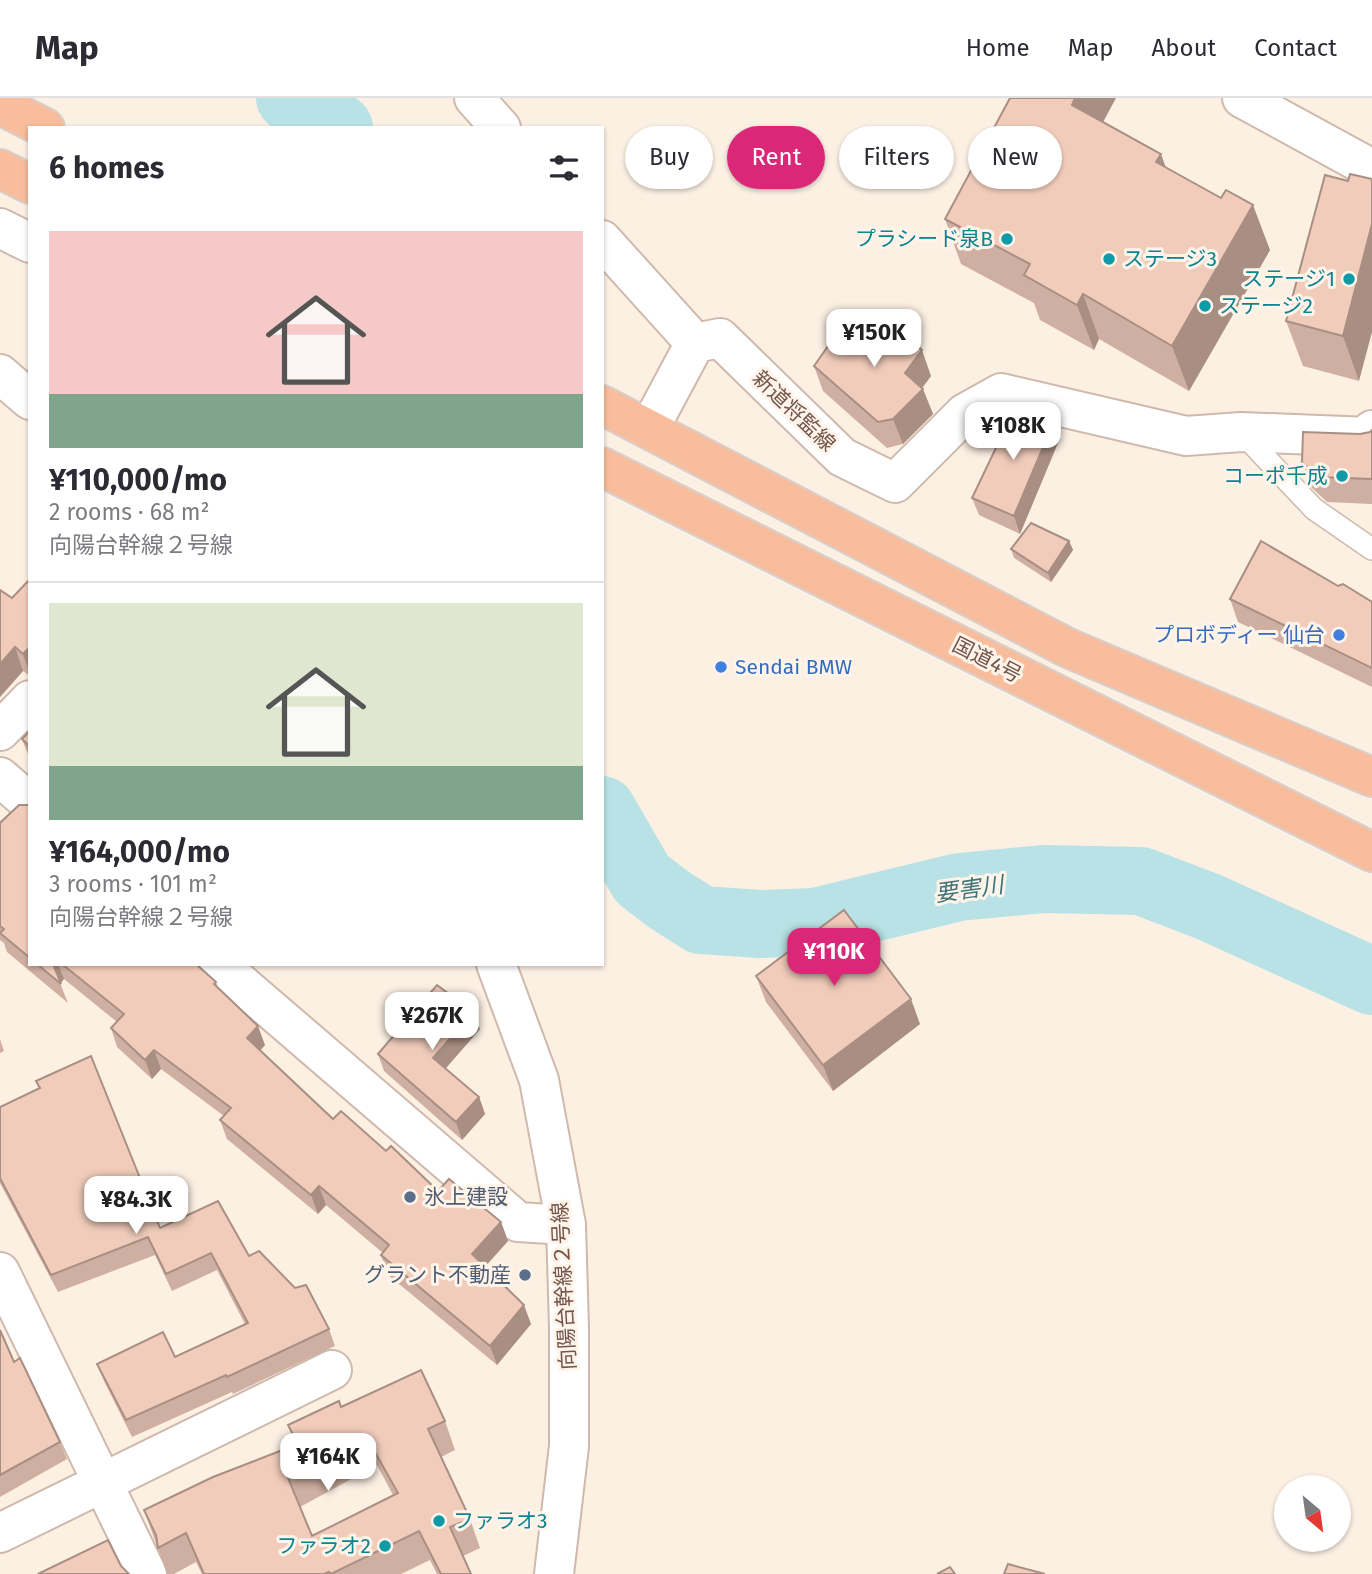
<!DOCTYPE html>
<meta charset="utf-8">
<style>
body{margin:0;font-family:"Fira Sans","Noto Sans JP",sans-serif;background:#f7f7f7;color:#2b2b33;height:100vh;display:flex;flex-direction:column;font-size:26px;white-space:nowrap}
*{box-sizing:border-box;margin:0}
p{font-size:23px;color:#7c7c81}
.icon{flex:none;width:38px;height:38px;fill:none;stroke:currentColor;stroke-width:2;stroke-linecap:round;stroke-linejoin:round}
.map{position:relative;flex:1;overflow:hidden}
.drawer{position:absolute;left:28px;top:28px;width:576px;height:840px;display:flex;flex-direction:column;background:#fff;border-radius:0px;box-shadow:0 2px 5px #0004}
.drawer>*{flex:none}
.hud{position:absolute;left:625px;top:28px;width:642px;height:63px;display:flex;gap:14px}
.needle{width:46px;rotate:151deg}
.controls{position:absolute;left:1274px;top:1377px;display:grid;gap:14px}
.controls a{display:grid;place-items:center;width:77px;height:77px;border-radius:50%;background:#fff;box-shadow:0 2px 5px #0004;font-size:35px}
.price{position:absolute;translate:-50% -60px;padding:0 16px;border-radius:14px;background:#fff;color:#222;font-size:23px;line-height:46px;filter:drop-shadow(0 2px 4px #0008)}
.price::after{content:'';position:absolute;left:50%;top:42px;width:21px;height:16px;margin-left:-10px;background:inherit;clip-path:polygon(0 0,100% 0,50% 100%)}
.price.selected{background:#db2777;color:#fff}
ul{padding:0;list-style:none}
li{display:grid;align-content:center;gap:14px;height:371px;padding:0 21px}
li+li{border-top:2px solid #e1e1e2}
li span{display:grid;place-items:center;height:217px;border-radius:0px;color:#555}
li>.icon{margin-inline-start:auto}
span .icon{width:126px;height:126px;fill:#fffc;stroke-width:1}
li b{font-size:30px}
h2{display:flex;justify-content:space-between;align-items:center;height:84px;padding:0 21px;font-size:30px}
.chip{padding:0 24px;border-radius:32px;background:#fff;box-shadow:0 2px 5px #0004;font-size:24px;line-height:63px}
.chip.selected{background:#db2777;color:#fff}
header{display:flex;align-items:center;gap:42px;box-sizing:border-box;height:98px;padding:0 35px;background:#fff;border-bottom:2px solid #e1e1e2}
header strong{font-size:33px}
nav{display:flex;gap:38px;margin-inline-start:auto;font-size:24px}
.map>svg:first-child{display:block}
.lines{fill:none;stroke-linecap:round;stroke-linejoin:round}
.river{stroke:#b8e2e5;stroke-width:68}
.service-casing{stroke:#cfb9ad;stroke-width:24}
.minor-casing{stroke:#cfb9ad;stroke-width:42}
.tertiary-casing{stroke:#cfb9ad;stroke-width:42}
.trunk-casing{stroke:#d8cfcc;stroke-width:42}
.service{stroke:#fff;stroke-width:21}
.minor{stroke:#fff;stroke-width:38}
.tertiary{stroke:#fff;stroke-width:38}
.trunk{stroke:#f7bd9c;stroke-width:38}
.wall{fill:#cfafa1;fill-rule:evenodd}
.shaded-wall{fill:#a98f83}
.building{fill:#f1ccbb;stroke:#a98f83;stroke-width:2;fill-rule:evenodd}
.culture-dot{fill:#0f9aa8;stroke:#fff4e9;stroke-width:2.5}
.shop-dot{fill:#3f7fe0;stroke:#fff4e9;stroke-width:2.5}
.service-dot{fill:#5c6f8a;stroke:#fff4e9;stroke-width:2.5}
.labels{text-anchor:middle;stroke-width:6;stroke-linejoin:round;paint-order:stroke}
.culture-label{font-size:21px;fill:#0d838f;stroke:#fff4e9;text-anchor:end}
.street-label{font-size:21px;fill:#73554a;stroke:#fff4e9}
.shop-label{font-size:21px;fill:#366cbe;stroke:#fff4e9;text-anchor:end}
.service-label{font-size:21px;fill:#4e5e75;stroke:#fff4e9;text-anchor:start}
.water-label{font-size:23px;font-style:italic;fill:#3e7378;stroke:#fff4e9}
</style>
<header>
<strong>Map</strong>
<nav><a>Home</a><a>Map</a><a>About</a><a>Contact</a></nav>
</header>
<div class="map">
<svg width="1372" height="1476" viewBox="0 0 1372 1476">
<rect width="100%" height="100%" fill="#fcf0e3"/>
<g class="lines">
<g class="river">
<polyline points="290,0 339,30"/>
<polyline points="602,712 642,781 668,801 701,822 761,826 815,824 959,789 1044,781 1141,783 1209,809 1372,883"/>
</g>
<g class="service-casing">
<polyline id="service" points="1241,334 1314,411 1372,451"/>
</g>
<g class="minor-casing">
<g id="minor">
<polyline points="474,0 501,30"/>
<polyline points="1242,0 1372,71"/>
<polyline points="0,130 30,145"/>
<polyline points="602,142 695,245"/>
<polyline points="649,331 695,245 720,240 842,359 895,385 965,315 1001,295 1186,338 1241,334 1370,339 1372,332"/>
<polyline points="0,633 30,602"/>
<polyline points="0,679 30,705"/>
<polyline points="218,866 518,1124 566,1127"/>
<polyline points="0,1174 147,1476"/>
<polyline points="0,1435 332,1272"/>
</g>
</g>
<g class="tertiary-casing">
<g id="tertiary">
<polyline points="0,276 30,302"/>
<polyline points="496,866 539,982 566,1127 569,1230 569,1348 554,1476"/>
</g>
</g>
<g class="trunk-casing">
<g id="trunk">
<polyline points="0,7 45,30"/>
<polyline points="0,71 30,86"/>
<polyline points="602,307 1068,550 1372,679"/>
<polyline points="602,369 1372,754"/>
</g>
</g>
<use href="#service" class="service"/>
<use href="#minor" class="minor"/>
<use href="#tertiary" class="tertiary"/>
<use href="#trunk" class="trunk"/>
</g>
<g class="wall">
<polygon points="1103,24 1166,69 1270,152 1189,293 1099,241 1094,252 1040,222 1034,205 961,166 945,121"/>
<polygon points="1348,83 1359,283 1303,268 1286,223"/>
<polygon points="842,253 931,278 922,290 933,316 903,346 887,350 823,293 814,268"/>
<polygon points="1372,332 1372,406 1327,404 1311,389 1302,364 1360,336 1370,334"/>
<polygon points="1060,340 1020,436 979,417 972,400"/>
<polygon points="1069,443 1073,452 1051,484 1014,460 1011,451"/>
<polygon points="30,481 30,578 23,573 0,599 12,500"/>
<polygon points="1338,488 1372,504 1372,589 1238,524 1230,501"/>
<polygon points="30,633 30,661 22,641"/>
<polygon points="30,707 30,866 196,866 216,884 218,890 265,947 260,953 333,1021 386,1053 438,1093 501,1124 508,1143 485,1169 531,1226 497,1267 387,1176 381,1157 383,1155 326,1107 318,1116 227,1041 220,1022 224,1018 161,971 152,981 117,949 111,930 117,924 64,881 60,885 68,905 7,854 4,845 0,842 0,725"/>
<polygon points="756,878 920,926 833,993 766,904"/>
<polygon points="480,931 445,971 479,999 485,1016 462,1042 384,973 378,956"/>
<polygon points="0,941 4,953 0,955"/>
<polygon points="36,983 160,1130 249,1158 329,1231 335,1248 233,1296 232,1294 132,1339 104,1283 97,1266 175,1259 245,1226 217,1172 172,1193 155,1157 58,1194 0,1085 0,1009 39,991"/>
<polygon points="0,1232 14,1264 60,1344 67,1361 0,1399"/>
<path d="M341 1309 445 1323 455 1352 441 1359 470 1421 480 1450 463 1458 471 1476H437L430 1462 401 1476H202L196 1464 174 1476H167L144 1412 295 1347 288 1327ZM377 1367 393 1397 312 1438 300 1409Z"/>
</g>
<g class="shaded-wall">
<polygon points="1075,0 1116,0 1088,52 1072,7"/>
<polygon points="1161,56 1177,101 1156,64"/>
<polygon points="1253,107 1270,152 1189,293 1172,248"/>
<polygon points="1372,126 1372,234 1359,283 1343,238"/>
<polygon points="1083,196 1099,241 1094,252 1077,207"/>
<polygon points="922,252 931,278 916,298 923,291 933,316 903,346 893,321 905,275"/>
<polygon points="1054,323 1060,340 1020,436 1014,418"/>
<polygon points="1069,443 1073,452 1051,484 1048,475"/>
<polygon points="15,549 23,573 0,599 0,566"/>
<polygon points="30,549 30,576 23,556"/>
<polygon points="53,866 58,866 64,881 60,886"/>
<polygon points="911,901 920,926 833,993 823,967"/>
<polygon points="473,914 480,931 439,978 433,960"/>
<polygon points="258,928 265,947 254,959 247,940"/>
<polygon points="154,952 161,971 152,981 145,962"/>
<polygon points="479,999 485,1016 462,1042 456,1024"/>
<polygon points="319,1088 326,1107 318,1116 311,1097"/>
<polygon points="501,1124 508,1143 479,1175 472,1156"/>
<polygon points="524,1207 531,1226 497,1267 490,1248"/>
</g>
<g class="building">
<polygon points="1010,0 1075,0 1072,7 1161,56 1156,64 1221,100 1226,92 1253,107 1172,248 1083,196 1077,207 1024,177 1030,166 945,121"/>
<polygon points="1350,76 1372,81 1372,126 1343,238 1286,223 1325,77 1348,83"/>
<polygon points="877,215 922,252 905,275 923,291 893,321 878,324 814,268 831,244 842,253"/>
<polygon points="1015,310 1054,323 1014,418 972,400"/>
<polygon points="1372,332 1372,381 1318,379 1302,364 1303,334 1360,336 1370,334"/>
<polygon points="1031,425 1069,443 1048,475 1011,451"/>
<polygon points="1261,443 1338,488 1343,486 1372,504 1372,570 1230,501"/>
<polygon points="30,481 30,549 23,556 15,549 0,566 0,492 12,500"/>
<polygon points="30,633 30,649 22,641"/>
<polygon points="19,707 30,707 30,860 0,835 4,831 0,828 0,725"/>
<polygon points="844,812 911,901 823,967 756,878"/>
<polygon points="37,866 53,866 61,886"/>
<polygon points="62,866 196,866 216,884 214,886 258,928 247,940 333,1021 341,1013 386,1053 391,1048 438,1093 449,1081 501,1124 472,1156 524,1207 490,1248 381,1157 389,1147 319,1088 311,1097 220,1022 231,1010 154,952 145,962 111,930 124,916"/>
<polygon points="437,887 473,914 433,960 479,999 456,1024 378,956"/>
<polygon points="91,958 160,1130 218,1103 249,1158 259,1153 295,1190 306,1187 329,1231 227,1279 226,1277 126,1322 97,1266 163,1234 175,1259 248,1225 211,1155 166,1176 148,1139 51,1177 0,1080 0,1009 40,990 36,983"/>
<polygon points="0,1232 14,1264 20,1260 60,1344 0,1377"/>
<path d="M421 1272 445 1323 428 1331 470 1421 450 1429 471 1476H441L419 1433 331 1476 329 1474 324 1476H204L186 1435 158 1450 156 1437 144 1412 213 1379 298 1346 288 1327 339 1303 341 1309ZM366 1338 398 1395 312 1438 288 1380Z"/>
<polygon points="108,1442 121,1468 129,1476 38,1476"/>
<polygon points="1008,1466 1045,1476 1004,1476"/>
<polygon points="950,1469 955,1476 937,1476"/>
</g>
<g class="culture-dot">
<circle cx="1007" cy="141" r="7"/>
<circle cx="1109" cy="161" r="7"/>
<circle cx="1349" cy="181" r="7"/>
<circle cx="1205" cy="208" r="7"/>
<circle cx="1342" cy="378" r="7"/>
<circle cx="439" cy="1423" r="7"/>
<circle cx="385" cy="1448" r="7"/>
</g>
<g class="shop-dot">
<circle cx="1339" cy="537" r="7"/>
<circle cx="721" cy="569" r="7"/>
</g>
<g class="service-dot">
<circle cx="410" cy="1099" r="7"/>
<circle cx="525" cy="1177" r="7"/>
</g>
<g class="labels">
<g class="culture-label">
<text x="993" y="148">プラシード泉B</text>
<text x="1123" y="168" text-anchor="start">ステージ3</text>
<text x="1335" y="188">ステージ1</text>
<text x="1219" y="215" text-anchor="start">ステージ2</text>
<text x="1328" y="385">コーポ千成</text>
<text x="453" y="1430" text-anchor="start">ファラオ3</text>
<text x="371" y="1455">ファラオ2</text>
</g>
<g class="street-label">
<text transform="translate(794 313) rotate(44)" y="7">新道将監線</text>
<text transform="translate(987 562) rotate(27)" y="7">国道4号</text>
<text transform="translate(564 1188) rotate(-93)" y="7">向陽台幹線２号線</text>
</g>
<g class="shop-label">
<text x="1325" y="544">プロボディー 仙台</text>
<text x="735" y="576" text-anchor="start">Sendai BMW</text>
</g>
<g class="service-label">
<text x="424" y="1106">氷上建設</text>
<text x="511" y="1184" text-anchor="end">グラント不動産</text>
</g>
<g class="water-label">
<text transform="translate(969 791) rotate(-8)" y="8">要害川</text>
</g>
</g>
</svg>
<div class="controls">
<a><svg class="needle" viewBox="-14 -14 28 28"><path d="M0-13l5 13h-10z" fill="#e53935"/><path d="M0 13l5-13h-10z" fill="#7c7c81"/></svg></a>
</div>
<b class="price" style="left:874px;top:271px">¥150K</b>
<b class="price" style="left:1013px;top:364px">¥108K</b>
<b class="price selected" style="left:834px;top:890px">¥110K</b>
<b class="price" style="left:432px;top:954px">¥267K</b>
<b class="price" style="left:136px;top:1138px">¥84.3K</b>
<b class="price" style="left:328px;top:1395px">¥164K</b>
<div class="hud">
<a class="chip">Buy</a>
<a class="chip selected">Rent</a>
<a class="chip">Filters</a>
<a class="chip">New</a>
</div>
<section class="drawer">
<h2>6 homes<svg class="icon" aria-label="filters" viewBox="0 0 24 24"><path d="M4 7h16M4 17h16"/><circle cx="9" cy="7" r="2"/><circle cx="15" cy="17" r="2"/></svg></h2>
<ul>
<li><span style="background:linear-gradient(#f6c9c9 75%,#7fa58c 0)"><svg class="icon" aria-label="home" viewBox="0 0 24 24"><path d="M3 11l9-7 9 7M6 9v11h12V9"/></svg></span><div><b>¥110,000/mo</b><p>2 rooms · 68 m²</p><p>向陽台幹線２号線</p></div></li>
<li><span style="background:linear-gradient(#dfe7d0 75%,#7fa58c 0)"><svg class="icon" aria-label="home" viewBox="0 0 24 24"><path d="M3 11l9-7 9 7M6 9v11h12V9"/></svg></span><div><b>¥164,000/mo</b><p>3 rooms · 101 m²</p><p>向陽台幹線２号線</p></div></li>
</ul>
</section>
</div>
